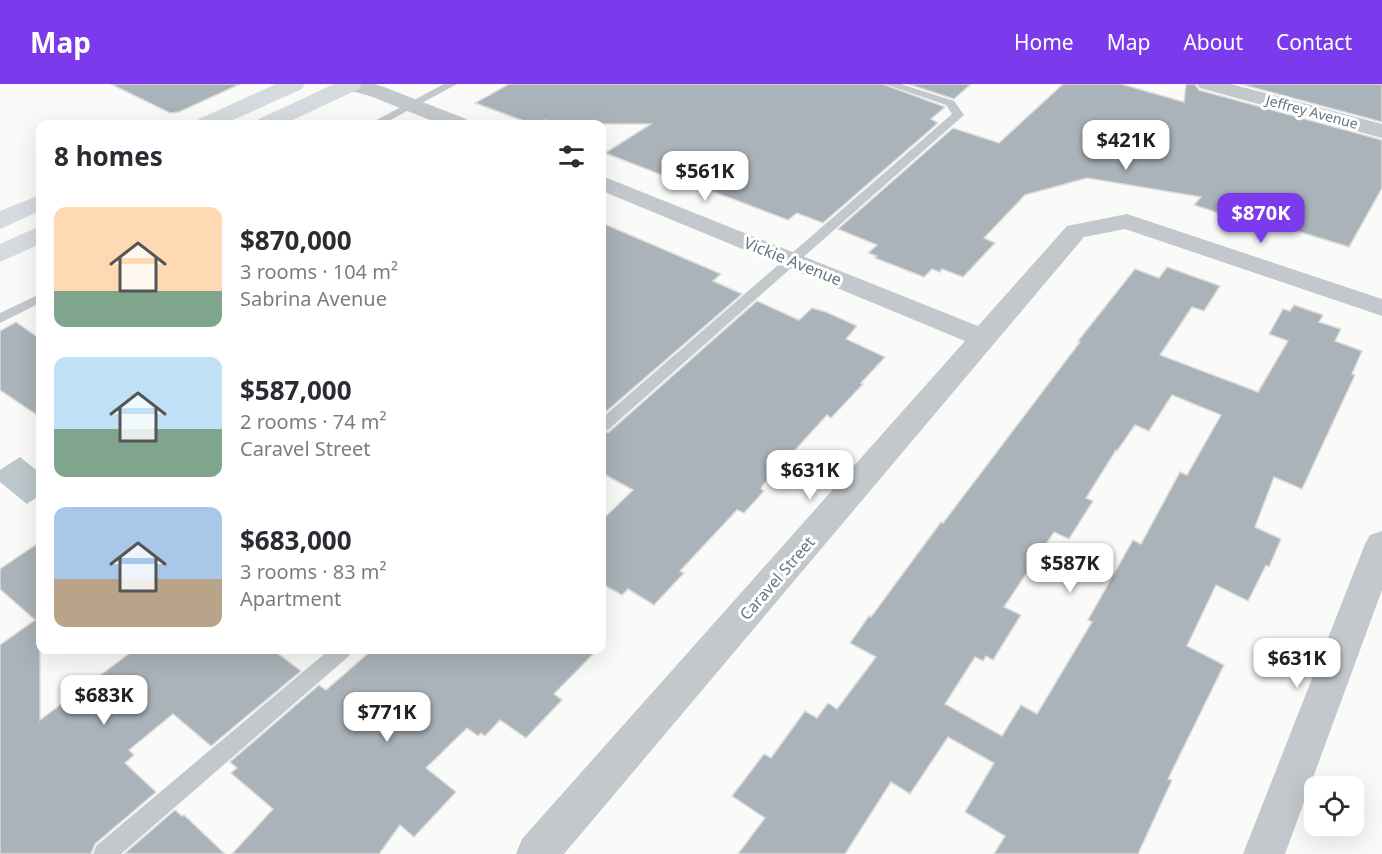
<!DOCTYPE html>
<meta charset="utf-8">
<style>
body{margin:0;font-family:"Noto Sans",sans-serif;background:#f7f7f7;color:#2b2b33;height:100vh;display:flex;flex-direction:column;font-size:22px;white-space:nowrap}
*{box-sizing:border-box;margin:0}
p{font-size:20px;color:#7c7c81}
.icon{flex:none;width:33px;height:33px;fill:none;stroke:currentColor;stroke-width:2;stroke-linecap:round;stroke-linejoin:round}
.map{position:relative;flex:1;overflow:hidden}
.drawer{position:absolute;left:36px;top:36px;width:570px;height:534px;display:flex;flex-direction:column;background:#fff;border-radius:12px;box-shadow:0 6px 24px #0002}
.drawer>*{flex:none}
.fabs{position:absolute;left:1304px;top:692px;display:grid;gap:12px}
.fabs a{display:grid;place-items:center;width:60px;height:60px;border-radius:12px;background:#fff;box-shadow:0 6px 24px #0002;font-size:30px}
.price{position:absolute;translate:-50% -51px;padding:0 14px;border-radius:12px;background:#fff;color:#222;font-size:20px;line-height:39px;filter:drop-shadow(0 2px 3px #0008)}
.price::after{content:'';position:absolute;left:50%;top:36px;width:18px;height:14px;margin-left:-9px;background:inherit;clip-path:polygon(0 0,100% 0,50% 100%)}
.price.current{background:#7c3aed;color:#fff}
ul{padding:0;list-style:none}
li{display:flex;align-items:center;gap:18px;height:150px;padding:0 18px}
li span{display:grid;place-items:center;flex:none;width:168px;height:120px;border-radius:12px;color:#555}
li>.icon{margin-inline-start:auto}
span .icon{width:72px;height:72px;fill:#fffc;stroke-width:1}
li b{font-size:26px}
h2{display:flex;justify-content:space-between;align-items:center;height:72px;padding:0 18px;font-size:26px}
header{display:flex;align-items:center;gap:36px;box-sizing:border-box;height:84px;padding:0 30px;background:#7c3aed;color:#fff}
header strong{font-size:28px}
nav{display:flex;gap:33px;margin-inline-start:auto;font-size:21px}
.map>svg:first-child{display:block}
.water{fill:#bbc7cb}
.building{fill:#aab3b9;stroke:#dcdcda;stroke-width:1.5;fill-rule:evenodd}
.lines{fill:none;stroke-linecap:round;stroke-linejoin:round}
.service{fill:#c3c8cc;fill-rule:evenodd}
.minor{fill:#c3c8cc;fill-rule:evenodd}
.primary{fill:#d6dbdf;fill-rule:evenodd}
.labels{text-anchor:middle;stroke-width:6;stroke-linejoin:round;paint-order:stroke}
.far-street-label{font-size:14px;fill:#657683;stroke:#fff}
.street-label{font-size:16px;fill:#657683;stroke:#fff}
</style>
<header>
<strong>Map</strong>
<nav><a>Home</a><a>Map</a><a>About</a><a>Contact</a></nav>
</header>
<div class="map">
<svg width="1382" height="770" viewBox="0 0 1382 770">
<rect width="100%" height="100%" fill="#fafaf8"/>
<polygon class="water" points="20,373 40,389 40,411 27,420 0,398 0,386"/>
<g class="building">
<polygon points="111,0 240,0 179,28 170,29"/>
<polygon points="509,0 883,0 945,23 931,35 938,39 823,139 797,129 788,136 670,91 667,93 605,69 651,40 559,40 546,36 538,40 532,40 475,19"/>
<polygon points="908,0 971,0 954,15"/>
<polygon points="1063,0 1121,0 1184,18 1186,0 1195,0 1199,6 1382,56 1382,104 1349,163 1268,138 1262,148 1231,138 1234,134 1194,121 1201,113 1087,94 1025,111 984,154 995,159 963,193 942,185 940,188 932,185 924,193 875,174 877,172 868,169 877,161 838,145 953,44 999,59"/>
<polygon points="1240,0 1382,0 1382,38"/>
<polygon points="602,139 721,190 713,197 742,210 602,331"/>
<path d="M1167 183 1220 202 1204 227 1192 223 1160 271 1258 308 1288 257 1269 250 1283 225 1290 227 1294 221 1323 231 1319 238 1341 245 1335 257 1362 267 1352 290 1355 291 1302 405 1274 393 1255 443 1281 455 1269 483 1266 481 1248 517 1216 501 1187 562 1224 581 1168 695 1172 696 1138 770H994L1005 752 965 728 994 679 948 653 910 710 891 698 845 770H738L765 734 732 712 764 670 771 674 805 627 817 634 828 619 837 625 876 573 850 559 869 532 871 533 941 438 943 439 987 381 1080 258 1078 257 1135 185 1159 194ZM1172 311 1221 331 1187 391 1180 388 1141 460 1133 456 1088 536 1092 538 1037 630 1021 621 1002 652 945 620 975 573 983 577 986 572 993 576 1021 531 1004 523 1054 448 1069 455 1093 417 1086 414 1116 366 1117 367 1135 341 1149 347Z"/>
<polygon points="757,217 799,236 812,224 826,228 857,242 846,255 885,273 861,299 863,300 831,334 827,331 763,401 761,405 764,407 744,429 737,426 680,487 684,489 654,521 628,505 622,511 602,500 602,436 633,406 602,389 602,349 609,348"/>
<polygon points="16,238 40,255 40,333 0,306 0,247"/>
<polygon points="40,458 40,636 134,566 273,566 301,587 211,662 173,630 129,666 134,671 125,679 156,708 95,760 91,770 0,770 0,561 35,536 0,505 0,485"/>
<polygon points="372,566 597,566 554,610 562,616 526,654 500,636 485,652 481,649 478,652 467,644 426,684 456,708 414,753 400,741 379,770 232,770 273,725 231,689 237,684 230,678 319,601 326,606"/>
<polygon points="175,726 182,732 184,731 225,770 124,770"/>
</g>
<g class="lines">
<g class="service">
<polygon points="444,0 457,0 383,40 369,40"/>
<polygon points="885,0 901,0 954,17 964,31 608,346 602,347 602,334 952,30 946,21"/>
<polygon points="40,210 40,219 0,239 0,229"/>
<polygon points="329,566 352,566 349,572 121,770 93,770 96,762"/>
</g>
<g class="minor">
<polygon points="337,0 374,0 384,3 466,35 469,40 440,40 370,12 340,4"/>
<polygon points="1197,0 1231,0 1382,40 1382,54 1200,4"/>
<polygon points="602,92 978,242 1067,142 1127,130 1382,215 1382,232 1125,145 1084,153 564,770 516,770 522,755 965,257 602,107"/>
<polygon points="1382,447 1382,506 1285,770 1243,770 1365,460 1370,451"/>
</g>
<g class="primary">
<polygon points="276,0 305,0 302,5 224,40 196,40 199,35"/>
<polygon points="334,0 362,0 359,5 284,40 256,40 259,35"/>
<polygon points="40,111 40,127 0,145 0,127"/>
<polygon points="40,142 40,160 0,178 0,160"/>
</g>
</g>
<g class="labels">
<g class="far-street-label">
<text transform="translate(1312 28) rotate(15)" y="5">Jeffrey Avenue</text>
</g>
<g class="street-label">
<text transform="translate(793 177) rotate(22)" y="6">Vickie Avenue</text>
<text transform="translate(777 494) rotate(-49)" y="6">Caravel Street</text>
</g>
</g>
</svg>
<div class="fabs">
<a><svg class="icon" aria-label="locate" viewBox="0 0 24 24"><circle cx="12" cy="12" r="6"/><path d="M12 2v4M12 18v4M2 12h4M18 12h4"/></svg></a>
</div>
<b class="price" style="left:1126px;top:87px">$421K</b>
<b class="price" style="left:705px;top:118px">$561K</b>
<b class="price current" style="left:1261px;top:160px">$870K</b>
<b class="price" style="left:810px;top:417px">$631K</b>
<b class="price" style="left:1070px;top:510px">$587K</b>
<b class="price" style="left:1297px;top:605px">$631K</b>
<b class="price" style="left:104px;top:642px">$683K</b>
<b class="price" style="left:387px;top:659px">$771K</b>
<section class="drawer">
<h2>8 homes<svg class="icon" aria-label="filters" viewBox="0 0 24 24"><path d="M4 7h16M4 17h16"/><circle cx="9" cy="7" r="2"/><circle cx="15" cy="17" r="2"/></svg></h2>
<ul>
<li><span style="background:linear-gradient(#ffd9b3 70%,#7fa58c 0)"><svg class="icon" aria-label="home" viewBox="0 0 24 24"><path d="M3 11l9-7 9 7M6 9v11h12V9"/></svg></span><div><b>$870,000</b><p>3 rooms · 104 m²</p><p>Sabrina Avenue</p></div></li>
<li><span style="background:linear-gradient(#bfe0f5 60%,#7fa58c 0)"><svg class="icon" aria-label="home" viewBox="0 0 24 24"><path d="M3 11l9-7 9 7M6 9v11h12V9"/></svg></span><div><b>$587,000</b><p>2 rooms · 74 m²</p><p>Caravel Street</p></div></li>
<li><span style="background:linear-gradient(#a9c7e8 60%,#b9a48a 0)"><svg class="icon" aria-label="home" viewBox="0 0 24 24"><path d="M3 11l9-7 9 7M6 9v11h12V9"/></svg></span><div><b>$683,000</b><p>3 rooms · 83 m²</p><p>Apartment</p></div></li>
</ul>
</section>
</div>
